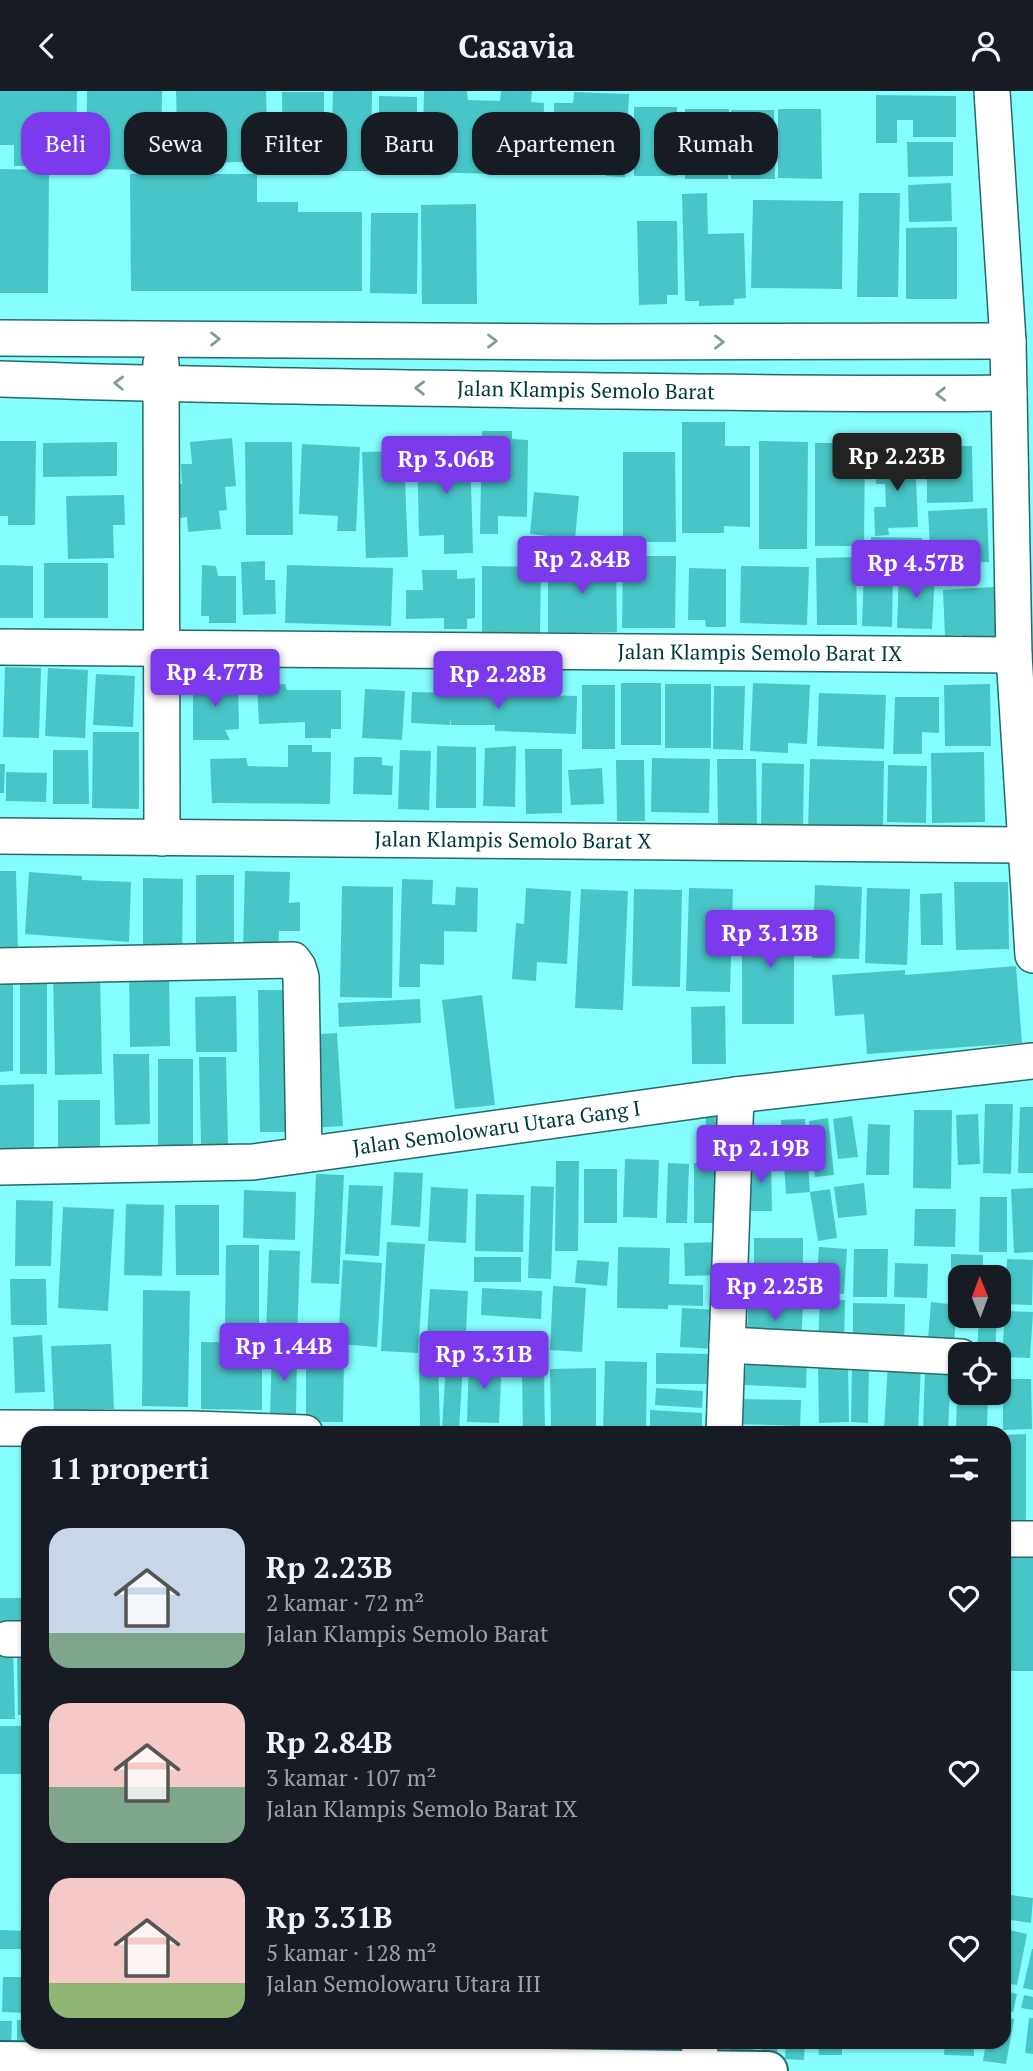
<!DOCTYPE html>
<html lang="id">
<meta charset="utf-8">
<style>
body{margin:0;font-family:"PT Serif",serif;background:#242831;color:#f1f3f6;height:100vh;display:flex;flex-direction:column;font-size:26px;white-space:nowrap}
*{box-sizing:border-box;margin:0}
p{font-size:23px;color:#9ea1a6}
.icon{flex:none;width:38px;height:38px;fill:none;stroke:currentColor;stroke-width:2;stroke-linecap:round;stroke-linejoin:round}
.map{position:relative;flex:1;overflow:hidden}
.drawer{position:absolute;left:21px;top:1335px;width:990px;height:623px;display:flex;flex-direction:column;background:#171b24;border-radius:21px;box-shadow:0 2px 5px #0004}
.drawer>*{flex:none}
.hud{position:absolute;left:21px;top:21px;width:992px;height:63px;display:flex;gap:14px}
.needle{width:46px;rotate:359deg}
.fabs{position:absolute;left:948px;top:1174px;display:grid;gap:14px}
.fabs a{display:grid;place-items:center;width:63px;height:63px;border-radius:14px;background:#171b24;box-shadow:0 2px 5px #0004;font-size:35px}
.price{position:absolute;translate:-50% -60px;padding:0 16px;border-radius:7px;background:#7c3aed;color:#fff;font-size:23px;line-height:46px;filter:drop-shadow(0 2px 4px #0008)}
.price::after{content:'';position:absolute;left:50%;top:42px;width:21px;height:16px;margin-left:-10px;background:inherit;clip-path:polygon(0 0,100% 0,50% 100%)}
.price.selected{background:#222;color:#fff}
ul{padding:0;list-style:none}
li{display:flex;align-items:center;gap:21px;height:175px;padding:0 28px}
li span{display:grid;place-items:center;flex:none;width:196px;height:140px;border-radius:21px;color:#555}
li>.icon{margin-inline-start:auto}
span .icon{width:84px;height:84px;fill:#fffc;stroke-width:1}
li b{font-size:30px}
h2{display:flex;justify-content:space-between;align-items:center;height:84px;padding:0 28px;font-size:30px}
.pill{padding:0 24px;border-radius:21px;background:#171b24;box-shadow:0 2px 5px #0004;font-size:24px;line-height:63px}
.pill.selected{background:#7c3aed;color:#fff}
header{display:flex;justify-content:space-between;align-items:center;height:91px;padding:0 28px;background:#171b24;font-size:32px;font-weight:700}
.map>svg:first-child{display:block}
.building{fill:#48c6c7}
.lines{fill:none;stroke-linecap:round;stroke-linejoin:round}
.minor-casing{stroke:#276969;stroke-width:38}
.secondary-casing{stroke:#276969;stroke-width:42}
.minor{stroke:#fff;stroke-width:35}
.secondary{stroke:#fff;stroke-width:38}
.oneway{stroke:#809c9c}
.labels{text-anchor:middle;stroke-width:6;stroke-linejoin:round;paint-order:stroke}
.street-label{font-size:21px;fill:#00393a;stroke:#d3fefe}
</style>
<header><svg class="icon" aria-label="back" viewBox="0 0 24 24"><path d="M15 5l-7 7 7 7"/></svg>Casavia<svg class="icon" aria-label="person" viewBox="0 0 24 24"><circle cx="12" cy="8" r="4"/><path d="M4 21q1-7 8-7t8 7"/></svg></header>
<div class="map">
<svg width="1033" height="1980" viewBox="0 0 1033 1980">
<rect width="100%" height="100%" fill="#86feff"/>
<g class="building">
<polygon points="0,0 77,0 76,60 39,60 38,75 14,75 14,54 0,54"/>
<polygon points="87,0 162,0 161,79 86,78"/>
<polygon points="176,0 266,0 268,70 178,73"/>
<polygon points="333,0 372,0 371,80 331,80"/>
<polygon points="424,0 467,0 468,9 500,10 501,0 532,0 531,11 544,12 543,60 528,59 528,69 500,69 499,83 422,81"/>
<polygon points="282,1 324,1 324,81 283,81"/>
<polygon points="574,1 629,3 625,86 606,85 608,52 553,50 554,12 573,12"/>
<polygon points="876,4 956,5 956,46 913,46 913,29 897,29 897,52 876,52"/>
<polygon points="379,5 417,6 417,62 379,62"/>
<rect x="634" y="16" width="43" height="69"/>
<polygon points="685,18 729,18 728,88 685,88"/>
<polygon points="778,18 821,18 822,88 778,87"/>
<polygon points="731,19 774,19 775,88 731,88"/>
<polygon points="907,51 953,51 953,85 908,86"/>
<rect x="546" y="59" width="17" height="25"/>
<polygon points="0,78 49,79 48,202 0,202"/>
<polygon points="130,83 257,83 257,111 298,111 298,121 362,121 362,200 131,200"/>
<polygon points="951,92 952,130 909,131 908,94"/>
<polygon points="707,102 708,143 744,142 746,207 734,208 734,214 699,215 699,210 685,210 682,103"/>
<polygon points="859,102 900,102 898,206 857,206"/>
<polygon points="753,109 843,110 842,198 751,197"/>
<polygon points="476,113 477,213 422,213 421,114"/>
<polygon points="371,122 418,122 417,203 370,202"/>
<polygon points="637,130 677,130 678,204 667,204 667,213 639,214"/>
<polygon points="957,136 957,208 906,208 906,137"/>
<polygon points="682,331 725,331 725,355 750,355 750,436 724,435 724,442 682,442"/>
<polygon points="482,340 512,340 512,348 528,349 527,426 498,425 498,443 480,443"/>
<polygon points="232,347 236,395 225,396 227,419 219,420 221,438 188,441 187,426 180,427 177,393 182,393 181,373 192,373 190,351"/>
<polygon points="0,350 36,350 35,434 8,434 8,425 0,425"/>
<polygon points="759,350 808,351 807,458 759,458"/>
<polygon points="117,351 117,385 43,386 43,352"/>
<polygon points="245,351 292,351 293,444 246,444"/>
<polygon points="815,352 865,352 864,455 815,455"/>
<polygon points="302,353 360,356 356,440 337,440 338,425 299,423"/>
<polygon points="470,355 473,462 444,463 444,444 419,445 417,356"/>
<polygon points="972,355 973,411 927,412 927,356"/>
<polygon points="404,360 408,466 366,467 362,361"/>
<polygon points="623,361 675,361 676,451 623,451"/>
<polygon points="915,363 918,436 888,437 889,444 875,445 874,416 886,416 885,393 876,393 875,364"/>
<polygon points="534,401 579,405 575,448 530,443"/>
<polygon points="124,404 125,434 113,434 114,467 68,468 66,405"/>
<polygon points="987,417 989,471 931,474 928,420"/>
<polygon points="871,446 922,447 921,474 870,473"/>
<polygon points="623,465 676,465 675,537 622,537"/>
<polygon points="856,466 857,534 817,534 816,467"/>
<polygon points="616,468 617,541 548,542 548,469"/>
<polygon points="265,470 265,489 275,489 276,523 243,524 241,471"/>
<rect x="44" y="472" width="64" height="55"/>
<polygon points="0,474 33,475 33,527 0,527"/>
<polygon points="202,474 216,475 218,485 236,485 236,532 209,532 209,525 201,525"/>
<polygon points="287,474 393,477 391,535 285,532"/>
<polygon points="482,475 541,476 540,544 482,543"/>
<polygon points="741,475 809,476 807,534 740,532"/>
<polygon points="689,477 726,478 726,536 706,536 705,529 688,529"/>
<polygon points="864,477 893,477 892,536 862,535"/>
<polygon points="422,479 457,479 457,488 475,487 475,527 467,528 467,538 444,538 444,527 406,528 406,499 423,499"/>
<polygon points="899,480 935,481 932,538 897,537"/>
<polygon points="994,496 996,552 962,553 962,544 945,545 943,499"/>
<polygon points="5,576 41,577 39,647 3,646"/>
<polygon points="48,577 88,579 85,647 45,645"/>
<polygon points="96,583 135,585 133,636 93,634"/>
<polygon points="238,589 239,638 225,639 230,649 193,649 193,590"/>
<rect x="621" y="592" width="40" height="62"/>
<polygon points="753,592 810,594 807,653 788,652 788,662 750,660"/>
<polygon points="285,593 287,599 341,599 341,638 331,638 331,647 305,647 305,631 259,633 257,594"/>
<rect x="665" y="593" width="46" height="64"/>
<polygon points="990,593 991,655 945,655 944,594"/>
<rect x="582" y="594" width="33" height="64"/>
<polygon points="714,595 745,595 743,659 713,658"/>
<polygon points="365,598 405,600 402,649 362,647"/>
<polygon points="412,601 577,605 576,643 495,640 495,634 451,634 451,626 450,634 411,632"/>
<polygon points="819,602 886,604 884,658 817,655"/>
<polygon points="895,606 939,606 939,642 922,641 922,663 893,663"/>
<polygon points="93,641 139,641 139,718 92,717"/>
<polygon points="288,654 312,654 312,661 331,661 330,713 212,712 210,668 246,667 248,675 288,676"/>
<polygon points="437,655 476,656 476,717 436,717"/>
<polygon points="516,655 515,716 483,715 485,657"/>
<polygon points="525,658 562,658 562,722 526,723"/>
<polygon points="53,659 88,659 89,713 53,713"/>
<polygon points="400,659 431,660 429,719 398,718"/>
<polygon points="984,661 985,731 932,732 931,662"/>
<polygon points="354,666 382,666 382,674 393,675 392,704 353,703"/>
<polygon points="652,667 710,668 709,722 651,721"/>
<polygon points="717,668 756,668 757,735 718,735"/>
<polygon points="810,668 884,670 883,740 808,738"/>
<polygon points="616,669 644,669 645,730 617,730"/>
<polygon points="762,672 804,673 803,735 761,734"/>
<polygon points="0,673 5,673 4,702 0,702"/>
<polygon points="888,674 927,675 926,732 887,731"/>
<polygon points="602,677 604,713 571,714 568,679"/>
<polygon points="6,681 47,682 46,711 6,710"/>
<polygon points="0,780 16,780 18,860 0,861"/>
<polygon points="245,780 290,781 289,812 300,811 300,840 279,840 278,860 243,860"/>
<polygon points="29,781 82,785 82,789 131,791 129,851 25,843"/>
<polygon points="196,784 234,784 234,860 196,859"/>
<polygon points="143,787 183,788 182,867 143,867"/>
<polygon points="402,788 433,789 432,813 455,814 456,796 478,797 477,841 444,840 444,874 420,873 420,896 399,896"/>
<polygon points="954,791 1008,791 1009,858 956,859"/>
<polygon points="815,794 862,796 859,868 812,867"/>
<polygon points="342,795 393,796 392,907 340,906"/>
<polygon points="526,797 571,800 567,873 537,871 536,890 512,888 516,832 524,833"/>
<polygon points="689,797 733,798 730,901 686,900"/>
<polygon points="867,797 910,798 907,874 865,872"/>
<polygon points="581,798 628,800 623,919 575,917"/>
<polygon points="634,798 682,799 680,896 632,895"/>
<polygon points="942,802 943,854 921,854 920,803"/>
<polygon points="755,819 794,819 794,933 742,933 742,853 755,853"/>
<polygon points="1016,875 1022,952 867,963 864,923 835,925 832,884 905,879 905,884"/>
<polygon points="129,877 169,877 170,955 130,956"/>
<polygon points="100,880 102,983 55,984 53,881"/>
<polygon points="0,884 13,884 13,980 0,981"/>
<rect x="20" y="887" width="27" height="96"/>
<polygon points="258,899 288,899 291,1041 260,1041"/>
<polygon points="482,904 495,1014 455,1018 442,909"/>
<polygon points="236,905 237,961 196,961 195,906"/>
<polygon points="420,908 421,932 339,936 338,912"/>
<polygon points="725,915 726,973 692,973 691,916"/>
<polygon points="337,942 343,1035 311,1037 305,944"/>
<polygon points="113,963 149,963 150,1033 115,1034"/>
<polygon points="199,966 226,966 228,1053 201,1053"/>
<rect x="158" y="968" width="35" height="94"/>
<polygon points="34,993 34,1070 0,1071 0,994"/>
<polygon points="58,1009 100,1009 100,1070 58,1071"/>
<polygon points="985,1013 1013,1013 1011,1083 983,1082"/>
<polygon points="1020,1016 1033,1016 1033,1082 1018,1082"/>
<polygon points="914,1019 952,1019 951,1098 913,1097"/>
<polygon points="978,1023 980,1073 958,1074 956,1024"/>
<polygon points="706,1025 726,1026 724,1063 704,1061"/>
<polygon points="852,1025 858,1066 838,1068 833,1028"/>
<polygon points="828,1027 834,1084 815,1086 809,1030"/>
<polygon points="805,1028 810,1101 786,1103 781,1029"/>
<polygon points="868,1033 890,1034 889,1084 866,1084"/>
<polygon points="625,1068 659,1069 657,1127 623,1126"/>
<polygon points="749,1069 771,1069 772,1120 750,1120"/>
<polygon points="556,1070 579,1070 578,1160 555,1160"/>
<polygon points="668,1072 689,1073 687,1132 666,1132"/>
<polygon points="694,1072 721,1072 720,1132 694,1132"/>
<rect x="584" y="1078" width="33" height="54"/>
<polygon points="394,1081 423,1082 420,1136 391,1134"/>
<polygon points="316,1083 344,1084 339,1193 311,1192"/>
<polygon points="864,1092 867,1124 838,1127 834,1096"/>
<polygon points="349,1094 383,1095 379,1165 345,1163"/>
<polygon points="531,1095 554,1096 551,1188 528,1187"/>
<polygon points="431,1096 468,1098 466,1152 428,1150"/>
<polygon points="1033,1097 1033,1161 1014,1162 1011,1098"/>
<polygon points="830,1098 837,1147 818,1150 810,1101"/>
<polygon points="244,1099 296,1101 295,1149 243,1147"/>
<polygon points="476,1103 524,1104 523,1161 475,1160"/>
<polygon points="980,1106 1007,1106 1007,1161 979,1161"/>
<polygon points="16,1109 53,1110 51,1175 15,1175"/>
<polygon points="126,1113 164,1114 162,1185 124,1184"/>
<polygon points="175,1114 219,1114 219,1184 176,1184"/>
<polygon points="63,1116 114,1118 108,1220 58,1217"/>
<polygon points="915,1118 956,1118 955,1156 914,1155"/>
<rect x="754" y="1147" width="49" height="48"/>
<polygon points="387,1151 425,1153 418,1262 381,1260"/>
<polygon points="720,1151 720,1184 685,1185 684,1152"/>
<polygon points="226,1154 259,1154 259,1244 225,1244"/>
<polygon points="618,1156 670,1157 669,1193 703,1194 703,1215 668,1214 668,1218 617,1217"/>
<polygon points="819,1156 847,1158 844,1203 816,1201"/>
<polygon points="854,1158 888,1158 887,1206 853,1206"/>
<polygon points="269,1159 300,1160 297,1249 266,1247"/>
<polygon points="951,1163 983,1164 983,1186 961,1186 961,1192 951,1192"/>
<rect x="474" y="1166" width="47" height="25"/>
<polygon points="1007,1168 1033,1169 1032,1214 1005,1213"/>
<polygon points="343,1169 382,1172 377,1256 338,1253"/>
<polygon points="577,1169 609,1171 607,1195 575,1192"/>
<polygon points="895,1172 928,1173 927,1207 894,1206"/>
<polygon points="10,1188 46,1188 47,1234 11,1234"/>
<polygon points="553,1195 586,1197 582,1261 550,1259"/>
<polygon points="482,1197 542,1200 541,1228 481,1224"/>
<polygon points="430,1198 468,1200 465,1262 426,1260"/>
<polygon points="143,1199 190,1200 188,1316 142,1315"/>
<polygon points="820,1208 845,1209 844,1256 818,1255"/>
<polygon points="749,1211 803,1215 801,1253 746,1249"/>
<polygon points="931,1211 957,1214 953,1263 927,1261"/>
<polygon points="853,1212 905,1213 904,1258 853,1256"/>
<polygon points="682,1217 718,1219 715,1258 680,1256"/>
<polygon points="1005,1220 1033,1221 1030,1267 1002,1266"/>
<polygon points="979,1225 997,1225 995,1264 977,1264"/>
<polygon points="42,1244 45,1301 15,1302 13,1246"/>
<polygon points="201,1251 262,1252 262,1319 201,1318"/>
<polygon points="111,1253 114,1318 54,1320 51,1255"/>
<polygon points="272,1260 297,1261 296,1323 270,1322"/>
<polygon points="656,1262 713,1263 713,1293 656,1293"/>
<polygon points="747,1263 807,1267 806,1297 744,1294"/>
<polygon points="306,1265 344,1265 343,1331 306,1331"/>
<polygon points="469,1267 502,1269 499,1332 467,1331"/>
<polygon points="419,1270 438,1270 440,1335 420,1335"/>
<polygon points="605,1270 647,1271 646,1341 603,1340"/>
<polygon points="446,1272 463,1273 459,1339 442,1338"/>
<polygon points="888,1272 921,1274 918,1340 884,1338"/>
<polygon points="818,1273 848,1273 849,1331 819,1332"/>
<polygon points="852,1275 869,1275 868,1332 851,1331"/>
<polygon points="596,1277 596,1342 551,1342 550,1278"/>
<polygon points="544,1278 545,1342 523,1342 522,1279"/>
<polygon points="925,1278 951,1279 948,1340 923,1339"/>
<polygon points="958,1281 961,1281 961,1302 988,1302 987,1338 956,1337"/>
<polygon points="1003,1288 1031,1288 1032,1338 1003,1339"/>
<polygon points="656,1297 703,1300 702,1317 655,1314"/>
<polygon points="738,1308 801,1309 800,1335 738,1333"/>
<polygon points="650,1319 702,1322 702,1341 650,1339"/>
<polygon points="873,1339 873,1342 847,1342 847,1340"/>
<polygon points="1026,1343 1026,1438 1004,1438 1004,1344"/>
<polygon points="26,1368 28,1368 28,1470 22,1470"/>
<polygon points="1010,1456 1033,1456 1033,1580 1011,1580"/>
<rect x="0" y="1507" width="28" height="32"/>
<polygon points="0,1555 13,1555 15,1628 0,1628"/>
<polygon points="17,1561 28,1561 28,1624 18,1624"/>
<rect x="0" y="1635" width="28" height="48"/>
<polygon points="1004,1803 1033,1807 1031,1832 1004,1828"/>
<polygon points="1004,1838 1027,1843 1017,1894 1004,1892"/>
<polygon points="0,1839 28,1840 28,1858 0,1858"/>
<polygon points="1032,1858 1033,1858 1033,1899 1023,1897"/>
<polygon points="3,1886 28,1886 27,1922 2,1921"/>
<polygon points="1004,1900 1017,1903 1013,1921 1004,1920"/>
<polygon points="1024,1904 1033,1906 1033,1919 1021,1917"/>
<polygon points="1004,1927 1014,1928 1006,1973 983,1970 986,1951 1004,1951"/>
<polygon points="1029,1927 1033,1927 1033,1963 1025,1962"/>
<polygon points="17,1929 28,1929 28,1951 17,1950"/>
<polygon points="0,1930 12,1930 11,1954 0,1954"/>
<polygon points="207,1951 239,1951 239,1957 207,1956"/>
<polygon points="254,1951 279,1951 279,1957 254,1956"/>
<polygon points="285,1951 306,1951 306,1959 284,1958"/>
<polygon points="322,1951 356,1951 355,1955 322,1954"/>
<polygon points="368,1951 418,1951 418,1961 368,1959"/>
<polygon points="458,1951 488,1951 488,1955 458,1954"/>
<polygon points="502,1951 550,1951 550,1960 502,1959"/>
<polygon points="572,1951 615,1951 615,1964 572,1963"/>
<polygon points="627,1951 679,1951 679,1957 627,1953"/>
<polygon points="730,1951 753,1951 753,1968 730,1967"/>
<polygon points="762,1951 778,1951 777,1963 761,1962"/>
<polygon points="786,1951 805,1951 804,1969 785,1968"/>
<polygon points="818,1951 842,1951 842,1964 819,1964"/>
<polygon points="945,1951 974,1951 974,1965 944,1964"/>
</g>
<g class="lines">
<g class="minor-casing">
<g id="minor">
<polyline points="992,0 1008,250 1014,564 1033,864"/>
<polyline points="0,247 596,251 1008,250"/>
<polyline points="161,272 162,747"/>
<path id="s1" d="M0 288C180 294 359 296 539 299 696 301 853 304 1009 302"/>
<path id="s2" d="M0 556 1014 564"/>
<path id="s3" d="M0 745 1026 754"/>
<polyline points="0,875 293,869 298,876 301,886 304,1063"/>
<path id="s4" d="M0 1076 253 1071 736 1004 1033 970"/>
<polyline points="727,1254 961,1266"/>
<polyline points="0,1337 194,1338 305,1342"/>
<polyline points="724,1342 736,1004"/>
<polyline points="1004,1448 1033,1448"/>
<polyline points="8,1548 28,1548"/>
<polyline points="699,1979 700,1951"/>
</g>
</g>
<g class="secondary-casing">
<polyline id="secondary" points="0,1970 768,1980"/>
</g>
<use href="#minor" class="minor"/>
<use href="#secondary" class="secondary"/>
</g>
<defs><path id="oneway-chevron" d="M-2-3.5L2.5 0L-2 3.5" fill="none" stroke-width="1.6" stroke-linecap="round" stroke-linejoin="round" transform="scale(1.75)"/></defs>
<g class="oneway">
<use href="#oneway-chevron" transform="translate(215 248)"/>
<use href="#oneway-chevron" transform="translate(492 250)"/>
<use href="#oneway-chevron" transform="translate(719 251)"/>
<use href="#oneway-chevron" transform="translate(119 292) rotate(-178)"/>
<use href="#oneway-chevron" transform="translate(420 297) rotate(-179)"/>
<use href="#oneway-chevron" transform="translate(941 303) rotate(179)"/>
</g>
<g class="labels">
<g class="street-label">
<text dy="7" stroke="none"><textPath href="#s1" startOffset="586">Jalan Klampis Semolo Barat</textPath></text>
<text dy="7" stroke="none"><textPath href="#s2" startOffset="760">Jalan Klampis Semolo Barat IX</textPath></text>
<text dy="7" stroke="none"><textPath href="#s3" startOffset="513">Jalan Klampis Semolo Barat X</textPath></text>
<text dy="7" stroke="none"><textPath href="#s4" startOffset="499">Jalan Semolowaru Utara Gang I</textPath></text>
</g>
</g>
</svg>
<div class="fabs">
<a><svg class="needle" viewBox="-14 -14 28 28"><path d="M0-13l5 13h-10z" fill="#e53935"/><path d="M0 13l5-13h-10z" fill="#9ea1a6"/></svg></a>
<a><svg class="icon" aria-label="locate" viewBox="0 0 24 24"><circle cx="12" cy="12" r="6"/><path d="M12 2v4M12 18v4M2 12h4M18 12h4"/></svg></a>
</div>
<b class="price selected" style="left:897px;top:402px">Rp 2.23B</b>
<b class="price" style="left:446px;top:405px">Rp 3.06B</b>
<b class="price" style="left:582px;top:505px">Rp 2.84B</b>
<b class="price" style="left:916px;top:509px">Rp 4.57B</b>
<b class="price" style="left:215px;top:618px">Rp 4.77B</b>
<b class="price" style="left:498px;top:620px">Rp 2.28B</b>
<b class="price" style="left:770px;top:879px">Rp 3.13B</b>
<b class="price" style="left:761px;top:1094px">Rp 2.19B</b>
<b class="price" style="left:775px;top:1232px">Rp 2.25B</b>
<b class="price" style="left:284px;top:1292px">Rp 1.44B</b>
<b class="price" style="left:484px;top:1300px">Rp 3.31B</b>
<div class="hud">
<a class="pill selected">Beli</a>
<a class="pill">Sewa</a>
<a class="pill">Filter</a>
<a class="pill">Baru</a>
<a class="pill">Apartemen</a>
<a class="pill">Rumah</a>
</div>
<section class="drawer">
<h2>11 properti<svg class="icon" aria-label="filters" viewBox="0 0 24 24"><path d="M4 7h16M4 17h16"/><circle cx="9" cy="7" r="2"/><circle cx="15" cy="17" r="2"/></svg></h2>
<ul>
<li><span style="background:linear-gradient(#c9d6e8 75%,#7fa58c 0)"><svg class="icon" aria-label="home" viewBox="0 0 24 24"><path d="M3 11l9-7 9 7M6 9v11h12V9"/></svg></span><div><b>Rp 2.23B</b><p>2 kamar · 72 m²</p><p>Jalan Klampis Semolo Barat</p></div><svg class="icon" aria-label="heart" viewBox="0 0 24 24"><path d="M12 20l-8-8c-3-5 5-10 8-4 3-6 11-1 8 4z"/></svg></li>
<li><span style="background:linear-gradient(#f6c9c9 60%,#7fa58c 0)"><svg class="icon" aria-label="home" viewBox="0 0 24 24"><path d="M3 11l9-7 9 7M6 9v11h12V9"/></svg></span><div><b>Rp 2.84B</b><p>3 kamar · 107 m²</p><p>Jalan Klampis Semolo Barat IX</p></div><svg class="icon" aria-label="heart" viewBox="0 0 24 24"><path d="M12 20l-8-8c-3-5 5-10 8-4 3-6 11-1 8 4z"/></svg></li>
<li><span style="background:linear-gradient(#f6c9c9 75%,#8fb573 0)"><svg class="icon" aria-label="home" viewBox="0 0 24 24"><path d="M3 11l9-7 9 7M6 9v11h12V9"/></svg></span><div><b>Rp 3.31B</b><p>5 kamar · 128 m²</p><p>Jalan Semolowaru Utara III</p></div><svg class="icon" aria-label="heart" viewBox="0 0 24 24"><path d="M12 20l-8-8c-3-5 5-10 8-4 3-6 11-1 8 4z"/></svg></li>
</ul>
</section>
</div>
